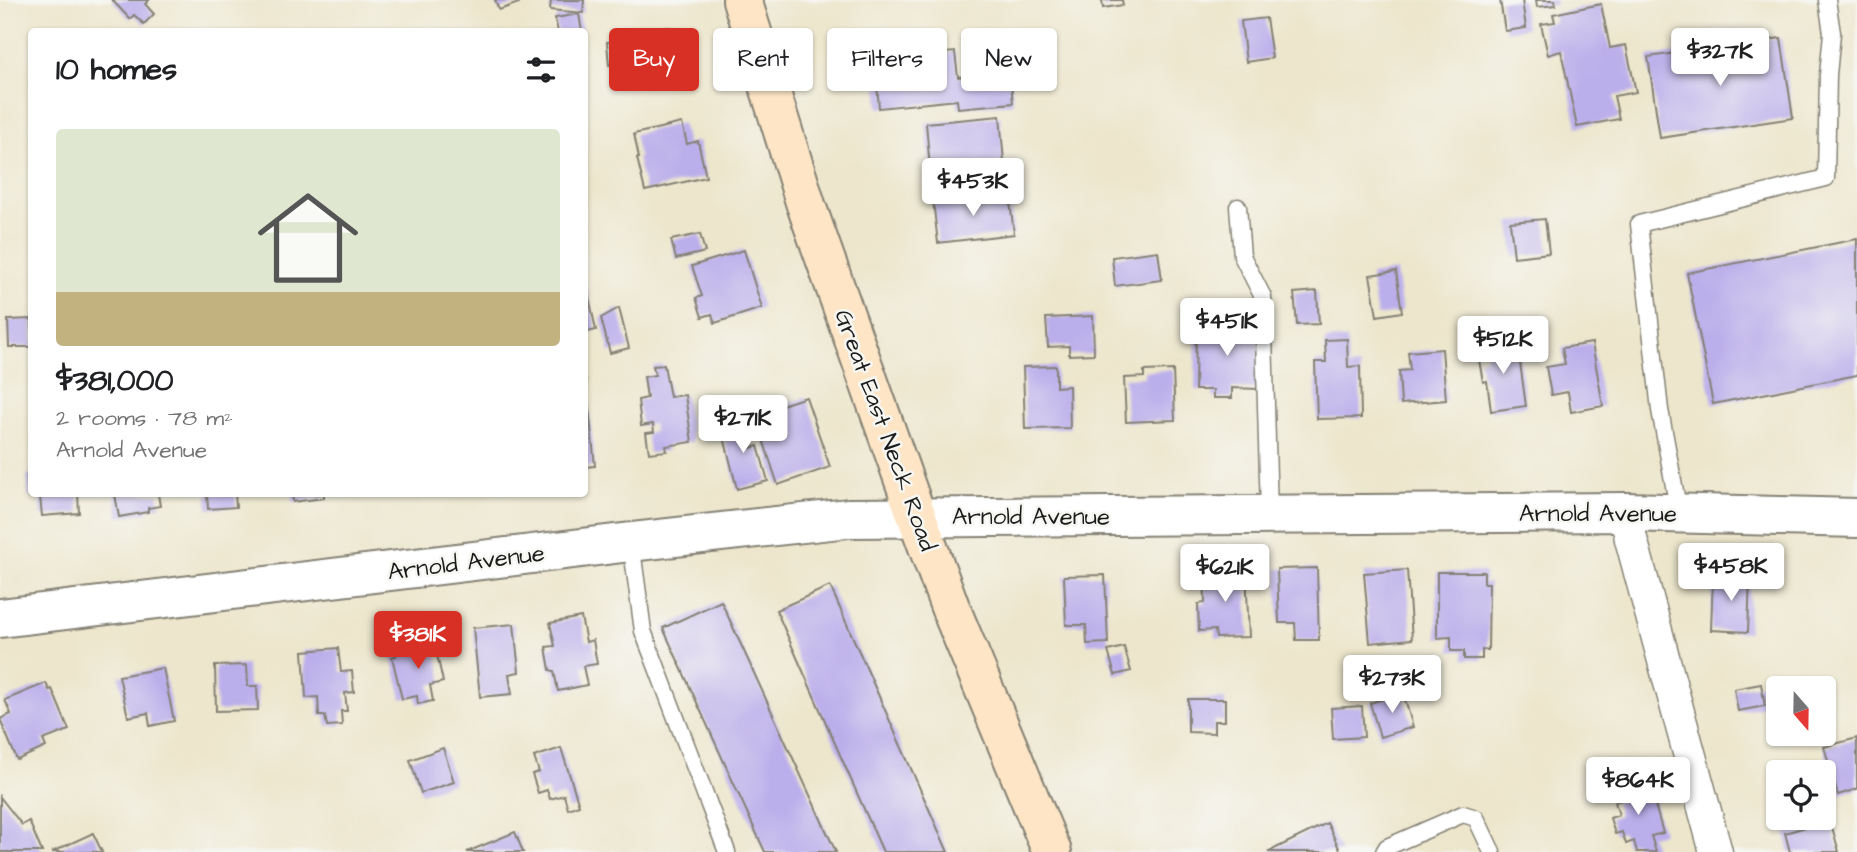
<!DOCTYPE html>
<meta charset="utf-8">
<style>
body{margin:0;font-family:"Architects Daughter",sans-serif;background:#f2f2f2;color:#202124;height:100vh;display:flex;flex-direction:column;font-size:26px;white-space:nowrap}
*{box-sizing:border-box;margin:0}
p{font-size:23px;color:#757577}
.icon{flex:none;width:38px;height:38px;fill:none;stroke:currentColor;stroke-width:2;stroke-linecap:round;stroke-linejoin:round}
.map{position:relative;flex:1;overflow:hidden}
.drawer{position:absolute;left:28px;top:28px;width:560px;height:469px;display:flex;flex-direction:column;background:#fff;border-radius:7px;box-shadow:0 2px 5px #0004}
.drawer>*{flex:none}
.top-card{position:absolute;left:609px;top:28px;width:665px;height:63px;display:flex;gap:14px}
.needle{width:46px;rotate:160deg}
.tools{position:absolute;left:1766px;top:676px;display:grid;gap:14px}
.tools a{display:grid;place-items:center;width:70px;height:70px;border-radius:7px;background:#fff;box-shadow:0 2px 5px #0004;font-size:35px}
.price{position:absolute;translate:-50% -60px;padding:0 16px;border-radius:7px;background:#fff;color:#222;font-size:23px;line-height:46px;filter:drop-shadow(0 2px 4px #0008)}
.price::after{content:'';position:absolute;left:50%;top:42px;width:21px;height:16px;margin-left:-10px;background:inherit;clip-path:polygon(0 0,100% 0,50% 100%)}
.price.active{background:#d93025;color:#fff}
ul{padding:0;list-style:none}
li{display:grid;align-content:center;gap:14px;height:371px;padding:0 28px}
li+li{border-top:2px solid #e0e0e0}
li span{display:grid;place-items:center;height:217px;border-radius:7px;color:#555}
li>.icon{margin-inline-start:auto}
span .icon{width:126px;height:126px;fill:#fffc;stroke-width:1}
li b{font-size:30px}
h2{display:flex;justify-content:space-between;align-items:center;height:84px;padding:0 28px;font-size:30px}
.chip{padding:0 24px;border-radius:7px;background:#fff;box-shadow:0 2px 5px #0004;font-size:24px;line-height:63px}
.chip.active{background:#d93025;color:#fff}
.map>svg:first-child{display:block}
.building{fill:#bbafeb}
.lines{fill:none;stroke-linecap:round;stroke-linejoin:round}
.service-casing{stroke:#848174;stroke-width:19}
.minor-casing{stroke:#848174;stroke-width:35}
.tertiary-casing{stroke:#848174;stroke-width:42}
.secondary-casing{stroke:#848174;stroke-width:42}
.service{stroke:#fff;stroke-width:16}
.minor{stroke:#fff;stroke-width:32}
.tertiary{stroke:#fff;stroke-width:38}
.secondary{stroke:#fde5c5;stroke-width:38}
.labels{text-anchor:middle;stroke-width:5;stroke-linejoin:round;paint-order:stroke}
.street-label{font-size:24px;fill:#1c1c1c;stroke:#f6f6f2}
</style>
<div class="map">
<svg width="1857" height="852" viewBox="0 0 1857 852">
<rect width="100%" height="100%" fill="#f6f6f2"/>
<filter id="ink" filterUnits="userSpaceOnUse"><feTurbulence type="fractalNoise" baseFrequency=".0143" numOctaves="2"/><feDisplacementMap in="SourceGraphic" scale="14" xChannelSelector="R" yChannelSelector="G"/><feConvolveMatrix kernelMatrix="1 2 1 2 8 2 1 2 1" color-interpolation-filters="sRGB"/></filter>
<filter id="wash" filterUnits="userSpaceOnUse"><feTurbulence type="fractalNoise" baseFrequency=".00686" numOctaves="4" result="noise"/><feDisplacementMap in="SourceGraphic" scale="28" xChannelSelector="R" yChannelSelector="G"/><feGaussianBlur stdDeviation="1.57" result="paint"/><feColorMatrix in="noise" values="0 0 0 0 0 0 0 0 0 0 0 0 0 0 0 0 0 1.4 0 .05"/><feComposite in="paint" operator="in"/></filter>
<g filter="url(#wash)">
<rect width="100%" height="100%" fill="#ede6cc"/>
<g id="blocks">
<g class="building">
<polygon points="112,0 149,0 145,4 154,14 144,24 134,15 130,19"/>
<polygon points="495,0 518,0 519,3 499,10"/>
<polygon points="551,0 584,0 583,13 550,10"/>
<polygon points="1102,0 1122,0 1123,5 1103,8"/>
<polygon points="1500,0 1522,0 1526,28 1505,31"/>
<polygon points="1536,0 1555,0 1556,5 1537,7"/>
<polygon points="1601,4 1610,48 1626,45 1636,92 1614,96 1619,119 1577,127 1561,51 1548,55 1541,24 1555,22 1553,14"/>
<polygon points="579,14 582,32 558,32 555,18"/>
<polygon points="1266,18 1272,58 1246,62 1241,21"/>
<polygon points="670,27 671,35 682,34 685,65 675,65 676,77 622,82 620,64 609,65 607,42 618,41 617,31"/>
<polygon points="1781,38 1793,118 1660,138 1648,57"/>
<polygon points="955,52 958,77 1010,72 1013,103 958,108 957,100 879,108 875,60"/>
<polygon points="1000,116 1004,162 930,169 926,123"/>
<polygon points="682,123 687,144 698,141 706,177 645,191 637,158 639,158 634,134"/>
<polygon points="1009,193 1014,234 938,243 933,201"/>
<polygon points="1545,219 1549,253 1514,257 1510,222"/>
<polygon points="700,234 705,252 676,259 671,240"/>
<polygon points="1857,239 1857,375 1713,404 1687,273"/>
<polygon points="744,250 762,308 715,323 712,314 702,317 696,298 702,296 692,266"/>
<polygon points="1158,251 1162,280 1115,286 1112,257"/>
<polygon points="1396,271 1402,312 1377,316 1370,275"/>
<polygon points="584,288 587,288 596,330 584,333"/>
<polygon points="1317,291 1319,324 1297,325 1294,293"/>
<polygon points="619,308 629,348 610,353 601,318"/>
<polygon points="1093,316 1094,354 1069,355 1069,346 1048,347 1046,318"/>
<polygon points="1223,317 1241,318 1241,325 1260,326 1258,389 1232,388 1232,398 1213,398 1213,390 1195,390 1196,326 1222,327"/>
<polygon points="32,319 32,347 9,347 8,320"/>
<polygon points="1347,339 1348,367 1360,366 1361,418 1317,419 1315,362 1326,362 1325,340"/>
<polygon points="1517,341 1526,406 1491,411 1487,381 1483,382 1479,360 1486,359 1484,345"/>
<polygon points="1592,343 1603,406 1571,412 1568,392 1551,395 1546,367 1565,364 1562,348"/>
<polygon points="1442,349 1446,400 1401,404 1399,371 1410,370 1408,352"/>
<polygon points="664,365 670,397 685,395 692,442 666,446 667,451 649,453 646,433 654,432 653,424 641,426 638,400 647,398 644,377 655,375 653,366"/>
<polygon points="1056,366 1056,387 1069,386 1070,428 1025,429 1023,367"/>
<polygon points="1173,370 1175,420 1126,422 1124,378 1144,377 1144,371"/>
<polygon points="584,379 586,379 595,466 584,467"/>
<polygon points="806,397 830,467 778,485 752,406 776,398 779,406"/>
<polygon points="744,418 751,448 758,446 768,481 737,489 721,425"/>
<polygon points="27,475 32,475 32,494 78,494 79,513 42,516 40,497 29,497"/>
<polygon points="115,494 158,494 160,506 148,508 148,512 119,517"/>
<polygon points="207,494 235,494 236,507 208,509"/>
<polygon points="292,494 324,494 324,498 293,502"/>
<polygon points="1317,568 1319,640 1296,640 1295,623 1279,623 1277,569"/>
<polygon points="1246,570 1249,637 1216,638 1215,630 1199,631 1198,604 1205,603 1204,572"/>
<polygon points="1407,570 1412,639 1370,643 1364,573"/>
<polygon points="1437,572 1484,572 1484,583 1489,583 1488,650 1482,650 1482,659 1464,659 1464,651 1451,651 1451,637 1437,638"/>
<polygon points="1105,575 1108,643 1087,644 1086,625 1066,625 1064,576"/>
<polygon points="1713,575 1750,576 1748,632 1711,630"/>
<polygon points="830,586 948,852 883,852 776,610"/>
<polygon points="721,601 836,852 765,852 663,628"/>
<polygon points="581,617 586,642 593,640 597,664 583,666 587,685 558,691 554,671 550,670 546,647 555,646 550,623"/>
<polygon points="514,624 519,672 509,674 512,694 480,697 473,628"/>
<polygon points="434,641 443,682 430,685 433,701 418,704 417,696 402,699 392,657 396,656 395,650"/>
<polygon points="1124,647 1131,671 1115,675 1108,651"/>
<polygon points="338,648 341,672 352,671 354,692 345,693 347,711 341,711 342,725 327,726 325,716 319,716 318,697 306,698 303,651"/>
<polygon points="247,665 248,686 257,686 258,710 216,711 215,666"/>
<polygon points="163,668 174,721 150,726 148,713 128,717 119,676"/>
<polygon points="46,683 49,690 52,689 69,730 43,740 46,747 17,760 0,719 11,714 5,700"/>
<polygon points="1761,684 1765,706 1738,711 1734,689"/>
<polygon points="1403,693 1413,727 1380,737 1370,703"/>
<polygon points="1188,699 1225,699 1225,721 1214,721 1214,733 1188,732"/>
<polygon points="1362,706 1364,737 1333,739 1331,708"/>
<polygon points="1857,738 1857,789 1838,795 1824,747"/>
<polygon points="443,748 454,782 421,793 410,760"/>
<polygon points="561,748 579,805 568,809 564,795 550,799 547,790 538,793 532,774 539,772 534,757"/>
<polygon points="1648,780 1663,833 1651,836 1656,852 1637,852 1634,841 1626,844 1622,832 1615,834 1610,818 1619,815 1615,802 1626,798 1623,787"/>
<polygon points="0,797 22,825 29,821 42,852 0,852"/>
<polygon points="1830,820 1839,852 1790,852 1785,833"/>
<polygon points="1327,823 1341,852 1268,852"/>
<polygon points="515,832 523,852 467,852"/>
<polygon points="93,833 102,852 52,852"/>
</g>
</g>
</g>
<g filter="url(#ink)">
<use href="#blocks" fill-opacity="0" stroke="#848174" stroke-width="2"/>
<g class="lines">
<g class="service-casing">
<g id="service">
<polyline points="1238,207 1242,256 1263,297 1269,514"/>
<polyline points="1679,513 1660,410 1639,224 1826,178 1828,75 1832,33 1827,0"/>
<polyline points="631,542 643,631 727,852"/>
<polyline points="1384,852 1387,847 1463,814 1476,818 1492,852"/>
</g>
</g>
<g class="minor-casing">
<polyline id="minor" points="1626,512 1631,539 1716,852"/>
</g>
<g class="tertiary-casing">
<polyline id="tertiary" points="0,618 631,542 849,518 1626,512 1857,518"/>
</g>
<g class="secondary-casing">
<polyline id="secondary" points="742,0 806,205 917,517 950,607 1052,852"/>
</g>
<use href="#service" class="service"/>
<use href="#minor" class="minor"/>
<use href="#tertiary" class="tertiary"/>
<use href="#secondary" class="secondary"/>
</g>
</g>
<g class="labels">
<g class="street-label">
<text transform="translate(886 430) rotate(70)" y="8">Great East Neck Road</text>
<text x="1598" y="521">Arnold Avenue</text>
<text x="1031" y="524">Arnold Avenue</text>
<text transform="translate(466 562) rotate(-7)" y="8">Arnold Avenue</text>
</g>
</g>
</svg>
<div class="tools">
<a><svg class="needle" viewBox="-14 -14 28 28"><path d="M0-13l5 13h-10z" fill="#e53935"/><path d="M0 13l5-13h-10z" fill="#757577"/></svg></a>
<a><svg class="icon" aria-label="locate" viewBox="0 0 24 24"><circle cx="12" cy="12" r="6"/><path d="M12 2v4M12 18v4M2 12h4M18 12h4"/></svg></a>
</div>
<b class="price" style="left:1720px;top:88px">$327K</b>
<b class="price" style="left:973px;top:218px">$453K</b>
<b class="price" style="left:1227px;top:358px">$451K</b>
<b class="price" style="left:1503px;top:376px">$512K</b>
<b class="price" style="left:743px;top:455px">$271K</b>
<b class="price" style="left:1731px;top:603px">$458K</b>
<b class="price" style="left:1225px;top:604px">$621K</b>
<b class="price active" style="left:418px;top:671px">$381K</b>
<b class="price" style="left:1392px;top:715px">$273K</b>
<b class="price" style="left:1638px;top:817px">$864K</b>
<div class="top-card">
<a class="chip active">Buy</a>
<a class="chip">Rent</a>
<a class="chip">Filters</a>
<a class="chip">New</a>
</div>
<section class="drawer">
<h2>10 homes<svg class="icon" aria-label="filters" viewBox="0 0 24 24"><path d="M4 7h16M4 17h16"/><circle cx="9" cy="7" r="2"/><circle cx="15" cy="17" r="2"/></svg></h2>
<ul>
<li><span style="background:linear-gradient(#dfe7d0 75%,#c2b280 0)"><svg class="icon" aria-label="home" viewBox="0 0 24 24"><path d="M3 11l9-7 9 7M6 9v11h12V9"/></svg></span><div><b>$381,000</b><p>2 rooms · 78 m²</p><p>Arnold Avenue</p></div></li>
</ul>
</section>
</div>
